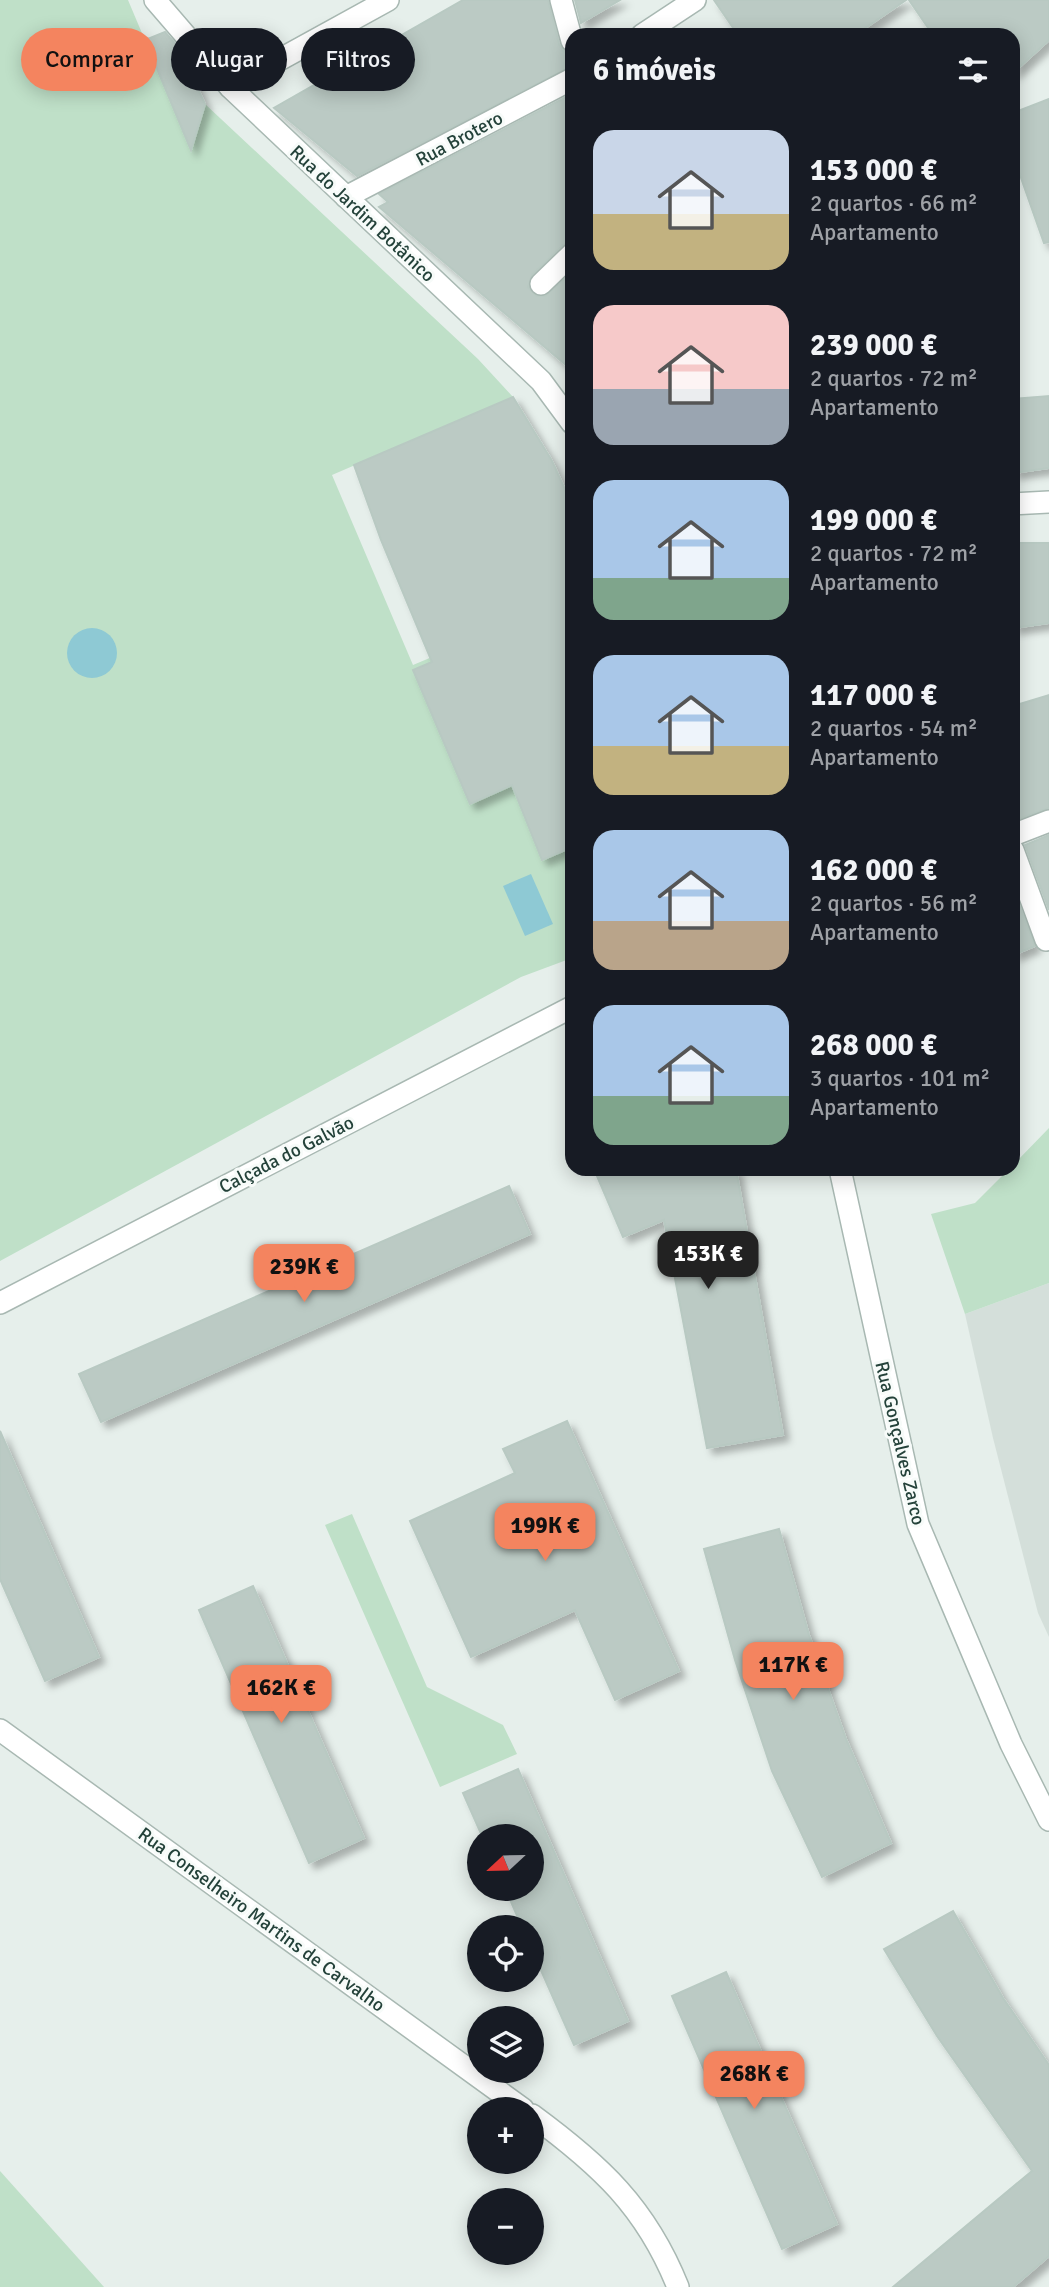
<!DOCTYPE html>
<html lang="pt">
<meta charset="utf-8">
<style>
body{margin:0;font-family:Signika,sans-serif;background:#20242c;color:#f1f3f6;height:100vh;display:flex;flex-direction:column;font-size:26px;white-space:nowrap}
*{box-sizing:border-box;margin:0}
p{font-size:23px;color:#9ea1a6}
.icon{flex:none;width:38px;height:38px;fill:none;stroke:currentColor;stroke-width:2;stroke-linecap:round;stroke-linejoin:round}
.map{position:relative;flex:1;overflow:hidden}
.side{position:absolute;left:565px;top:28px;width:455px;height:1148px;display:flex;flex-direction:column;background:#171b24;border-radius:21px;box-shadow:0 4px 18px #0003}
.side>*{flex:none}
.guide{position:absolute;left:21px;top:28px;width:439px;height:63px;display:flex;gap:14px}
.needle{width:46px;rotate:248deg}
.fabs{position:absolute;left:467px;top:1824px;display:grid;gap:14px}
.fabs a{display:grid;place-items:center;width:77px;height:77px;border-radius:50%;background:#171b24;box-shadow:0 4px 18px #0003;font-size:35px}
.price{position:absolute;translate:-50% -60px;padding:0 16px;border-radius:14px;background:#f4845f;color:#111;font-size:23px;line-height:46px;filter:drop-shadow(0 2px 4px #0008)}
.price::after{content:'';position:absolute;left:50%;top:42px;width:21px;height:16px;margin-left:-10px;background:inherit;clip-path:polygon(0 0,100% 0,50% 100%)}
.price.on{background:#222;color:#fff}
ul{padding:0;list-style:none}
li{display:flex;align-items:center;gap:21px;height:175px;padding:0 28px}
li span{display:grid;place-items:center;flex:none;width:196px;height:140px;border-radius:21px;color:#555}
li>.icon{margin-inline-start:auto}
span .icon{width:84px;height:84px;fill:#fffc;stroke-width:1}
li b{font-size:30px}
h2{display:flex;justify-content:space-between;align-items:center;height:84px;padding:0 28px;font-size:30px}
.tag{padding:0 24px;border-radius:32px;background:#171b24;box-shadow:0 4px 18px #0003;font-size:24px;line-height:63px}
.tag.on{background:#f4845f;color:#111}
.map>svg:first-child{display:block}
.built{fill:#d4dfda}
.green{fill:#bfe0c8}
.water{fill:#8ec9d4}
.building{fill:#bbcac4;stroke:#b8c9c2;stroke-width:2;filter:url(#shadow)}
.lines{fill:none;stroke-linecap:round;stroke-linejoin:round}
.street-casing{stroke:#a8b8b2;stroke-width:24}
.street{stroke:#fff;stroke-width:21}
.labels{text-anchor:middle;stroke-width:6;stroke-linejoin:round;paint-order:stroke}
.street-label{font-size:19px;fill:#24423a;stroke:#f7fbf9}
</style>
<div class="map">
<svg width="1049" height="2287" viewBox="0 0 1049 2287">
<defs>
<filter id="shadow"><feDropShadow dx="6" dy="6" stdDeviation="3.5" flood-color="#0004"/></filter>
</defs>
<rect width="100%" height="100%" fill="#e6efeb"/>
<polygon class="built" points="1049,1283 1049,1637 1038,1613 993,1438 965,1314"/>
<g class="green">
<polygon points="0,0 128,0 187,140 198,126 205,104 478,359 513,397 332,475 413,665 572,598 572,958 521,977 0,1261"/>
<polygon points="1049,1128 1049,1283 965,1314 931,1214 975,1203 1009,1169 1013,1169 1013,1165"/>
<polygon points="352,1514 427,1687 503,1725 517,1754 440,1787 325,1525"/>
<polygon points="0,2171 104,2287 0,2287"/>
</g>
<g class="water">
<circle cx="92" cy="653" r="25"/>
<polygon points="531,874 553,924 525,936 503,886"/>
</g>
<g class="building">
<polygon points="463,0 548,0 559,44 563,51 572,54 572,66 357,176 274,108"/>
<polygon points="575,0 620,0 581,23"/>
<polygon points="714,0 906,0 855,35 738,35"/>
<polygon points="909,0 1049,0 1049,40 1013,73 1013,35 933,35"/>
<polygon points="165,32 178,47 205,104 191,150 145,40"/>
<polygon points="572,94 572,241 563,245 532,275 528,287 537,296 545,296 572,272 572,370 379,207 388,202 379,194"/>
<polygon points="1049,99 1049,242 1044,243 1013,155 1013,113"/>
<polygon points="1049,396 1049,468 1013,473 1013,399"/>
<polygon points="513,397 552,461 572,505 572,847 542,860 512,785 470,804 413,670 432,662 381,540 354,465"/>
<polygon points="1013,543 1049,543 1049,623 1013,628"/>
<polygon points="1049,695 1049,808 1013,821 1013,706"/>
<polygon points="1049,835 1049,910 1025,845"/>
<polygon points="1013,889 1035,946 1013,955"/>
<polygon points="594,1169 736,1169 783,1435 707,1448 664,1220 623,1237"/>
<polygon points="509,1186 530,1234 101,1422 79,1374"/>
<polygon points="567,1421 679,1671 615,1700 575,1610 471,1657 410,1521 515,1473 503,1449"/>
<polygon points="0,1431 99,1657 45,1681 0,1579"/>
<polygon points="779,1529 809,1635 846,1739 891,1843 822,1877 772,1771 735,1660 704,1549"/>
<polygon points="253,1586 364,1838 309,1863 199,1610"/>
<polygon points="518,1769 628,2021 574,2045 532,1950 532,1927 522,1927 505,1888 532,1888 532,1836 482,1836 463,1793"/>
<polygon points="953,1911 1003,1998 1049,2065 1049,2256 1013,2287 893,2287 1032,2171 937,2036 884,1949"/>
<polygon points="726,1972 837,2224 782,2249 672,1996"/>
</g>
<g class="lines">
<g class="street-casing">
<g id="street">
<polyline points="155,0 230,87 541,381 572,423"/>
<polyline points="561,0 572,41"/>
<polyline points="642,35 695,0"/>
<polyline points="230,87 388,0"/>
<polyline points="346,197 572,79"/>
<polyline points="541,284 572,254"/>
<polyline points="1013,504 1049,502"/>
<polyline points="1013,835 1049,821"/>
<polyline points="1013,850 1046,940"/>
<polyline points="840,1169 918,1524 1011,1744 1049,1820"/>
<polyline points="0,1303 572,1007"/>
<polyline points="0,1730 523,2109"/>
<path d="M532 2115C600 2165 646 2207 678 2287"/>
</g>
</g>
<use href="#street" class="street"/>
</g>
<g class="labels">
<g class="street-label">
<text transform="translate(459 138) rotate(-28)" y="7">Rua Brotero</text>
<text transform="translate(363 213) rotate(43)" y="7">Rua do Jardim Botânico</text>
<text transform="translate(286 1154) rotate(-27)" y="7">Calçada do Galvão</text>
<text transform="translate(901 1443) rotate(77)" y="7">Rua Gonçalves Zarco</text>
<text transform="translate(262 1919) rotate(36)" y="7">Rua Conselheiro Martins de Carvalho</text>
</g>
</g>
</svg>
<div class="fabs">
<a><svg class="needle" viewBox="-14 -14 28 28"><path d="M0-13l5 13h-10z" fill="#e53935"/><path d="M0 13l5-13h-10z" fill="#9ea1a6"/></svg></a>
<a><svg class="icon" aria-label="locate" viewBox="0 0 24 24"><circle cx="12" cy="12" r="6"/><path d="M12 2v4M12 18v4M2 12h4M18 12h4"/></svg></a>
<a><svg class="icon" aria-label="layers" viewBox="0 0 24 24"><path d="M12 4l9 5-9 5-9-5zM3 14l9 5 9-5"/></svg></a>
<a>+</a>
<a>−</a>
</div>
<b class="price on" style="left:708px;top:1291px">153K €</b>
<b class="price" style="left:304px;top:1304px">239K €</b>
<b class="price" style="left:545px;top:1563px">199K €</b>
<b class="price" style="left:793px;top:1702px">117K €</b>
<b class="price" style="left:281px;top:1725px">162K €</b>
<b class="price" style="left:754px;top:2111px">268K €</b>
<div class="guide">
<a class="tag on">Comprar</a>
<a class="tag">Alugar</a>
<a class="tag">Filtros</a>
</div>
<section class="side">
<h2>6 imóveis<svg class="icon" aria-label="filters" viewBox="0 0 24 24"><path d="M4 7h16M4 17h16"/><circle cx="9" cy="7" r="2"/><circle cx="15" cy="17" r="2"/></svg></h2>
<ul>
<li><span style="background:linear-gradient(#c9d6e8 60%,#c2b280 0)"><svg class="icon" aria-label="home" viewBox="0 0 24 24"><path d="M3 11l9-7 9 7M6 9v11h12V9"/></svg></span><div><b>153 000 €</b><p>2 quartos · 66 m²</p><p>Apartamento</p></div></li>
<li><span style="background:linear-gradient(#f6c9c9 60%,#9aa5b1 0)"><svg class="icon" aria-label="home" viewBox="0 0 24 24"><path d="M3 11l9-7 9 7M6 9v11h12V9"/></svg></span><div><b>239 000 €</b><p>2 quartos · 72 m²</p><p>Apartamento</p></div></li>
<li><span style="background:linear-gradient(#a9c7e8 70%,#7fa58c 0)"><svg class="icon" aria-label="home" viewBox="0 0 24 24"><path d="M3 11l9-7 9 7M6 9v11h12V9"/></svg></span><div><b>199 000 €</b><p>2 quartos · 72 m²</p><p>Apartamento</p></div></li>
<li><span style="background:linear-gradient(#a9c7e8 65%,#c2b280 0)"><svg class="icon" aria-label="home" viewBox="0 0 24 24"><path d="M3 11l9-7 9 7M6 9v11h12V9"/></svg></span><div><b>117 000 €</b><p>2 quartos · 54 m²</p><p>Apartamento</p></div></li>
<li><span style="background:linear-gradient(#a9c7e8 65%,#b9a48a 0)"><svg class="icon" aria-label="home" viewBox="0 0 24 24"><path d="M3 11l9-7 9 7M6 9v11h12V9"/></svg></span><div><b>162 000 €</b><p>2 quartos · 56 m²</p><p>Apartamento</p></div></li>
<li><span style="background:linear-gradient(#a9c7e8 65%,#7fa58c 0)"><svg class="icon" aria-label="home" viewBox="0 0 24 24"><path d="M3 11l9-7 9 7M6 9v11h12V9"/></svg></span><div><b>268 000 €</b><p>3 quartos · 101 m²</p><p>Apartamento</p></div></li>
</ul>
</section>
</div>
